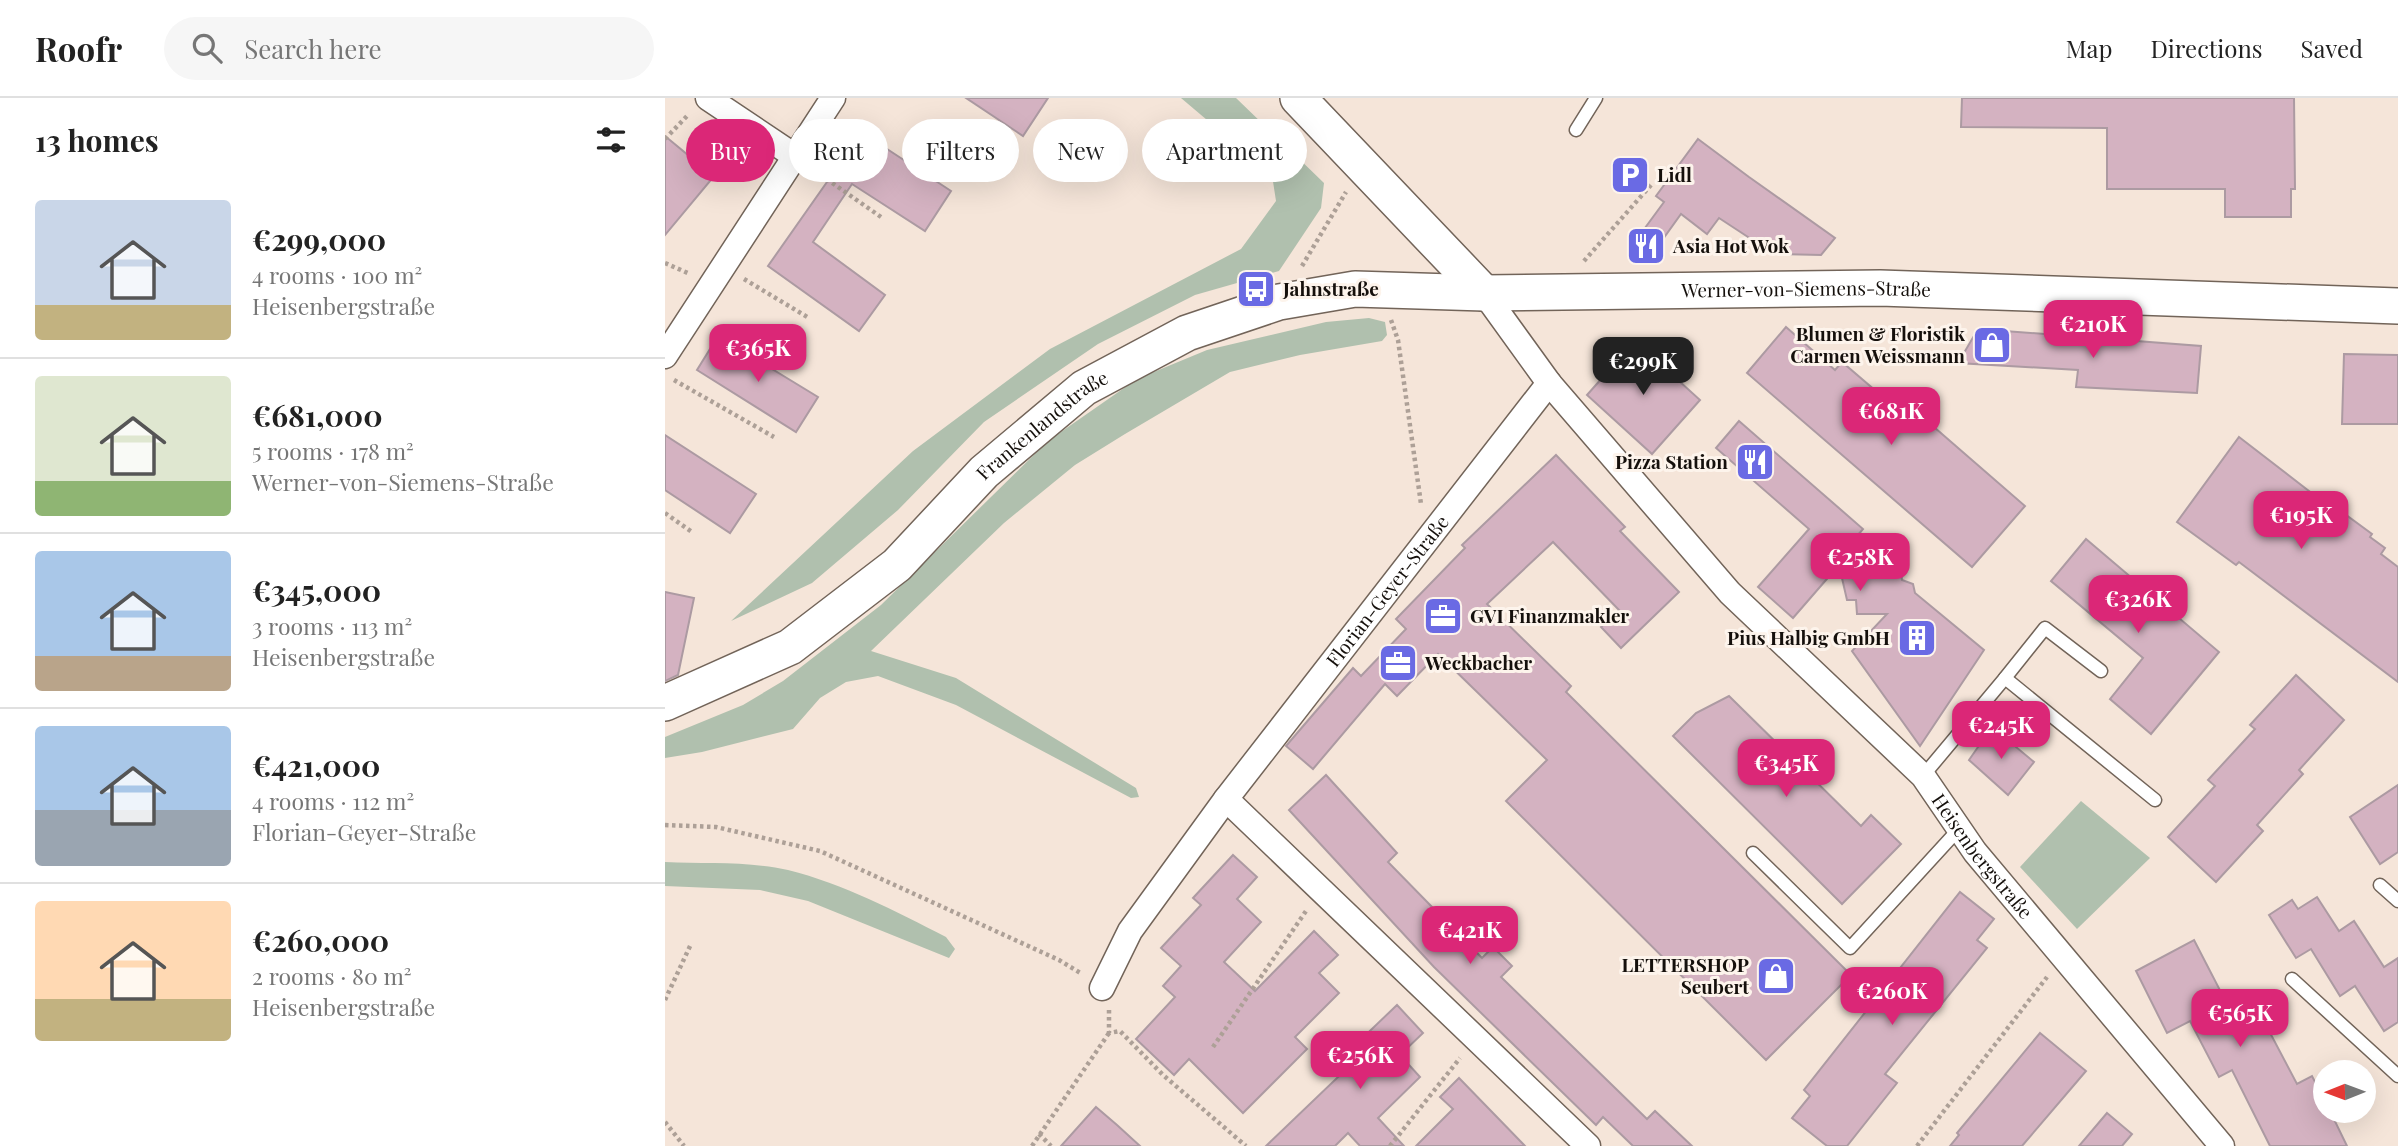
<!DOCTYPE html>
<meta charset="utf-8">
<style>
body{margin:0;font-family:"Playfair Display",serif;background:#f6f6f6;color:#222;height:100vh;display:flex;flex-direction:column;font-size:26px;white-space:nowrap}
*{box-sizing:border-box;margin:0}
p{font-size:23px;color:#767676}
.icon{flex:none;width:38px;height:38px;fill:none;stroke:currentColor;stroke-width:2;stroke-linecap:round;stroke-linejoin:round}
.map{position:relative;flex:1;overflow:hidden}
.panel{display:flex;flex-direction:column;background:#fff;width:665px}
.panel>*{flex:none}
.top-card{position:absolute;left:21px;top:21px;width:665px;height:63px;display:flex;gap:14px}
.needle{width:46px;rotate:269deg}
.controls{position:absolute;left:1648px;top:962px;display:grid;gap:14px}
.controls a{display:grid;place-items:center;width:63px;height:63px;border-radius:50%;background:#fff;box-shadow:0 7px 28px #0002;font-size:35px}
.price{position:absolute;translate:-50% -60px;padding:0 16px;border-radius:14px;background:#db2777;color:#fff;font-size:23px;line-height:46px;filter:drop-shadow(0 2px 4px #0008)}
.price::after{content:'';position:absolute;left:50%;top:42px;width:21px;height:16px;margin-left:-10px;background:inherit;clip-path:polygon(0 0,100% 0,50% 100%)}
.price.active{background:#222;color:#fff}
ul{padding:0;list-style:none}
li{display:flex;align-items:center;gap:21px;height:175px;padding:0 35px}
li+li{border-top:2px solid #e0e0e0}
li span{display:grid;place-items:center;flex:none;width:196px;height:140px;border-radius:7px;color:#555}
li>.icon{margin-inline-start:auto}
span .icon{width:84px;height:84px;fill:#fffc;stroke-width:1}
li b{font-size:30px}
h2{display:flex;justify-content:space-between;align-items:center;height:84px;padding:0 35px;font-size:30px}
.pill{padding:0 24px;border-radius:32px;background:#fff;box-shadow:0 7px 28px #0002;font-size:24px;line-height:63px}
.pill.active{background:#db2777;color:#fff}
header{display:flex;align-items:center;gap:42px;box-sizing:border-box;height:98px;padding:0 35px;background:#fff;border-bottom:2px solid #e0e0e0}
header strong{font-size:33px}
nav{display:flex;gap:38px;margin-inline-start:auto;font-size:24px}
.search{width:490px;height:63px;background:#f6f6f6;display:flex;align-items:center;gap:18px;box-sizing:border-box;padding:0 24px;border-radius:38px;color:#767676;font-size:26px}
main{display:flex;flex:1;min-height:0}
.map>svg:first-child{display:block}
.green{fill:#b0c0ae}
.building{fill:#d4b2c1;stroke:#ac9aa2;stroke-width:2}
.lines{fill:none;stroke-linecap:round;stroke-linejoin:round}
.lane-casing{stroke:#726459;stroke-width:15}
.street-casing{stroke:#726459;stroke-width:27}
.secondary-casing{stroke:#726459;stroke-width:38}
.path{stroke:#ada097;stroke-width:4.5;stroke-dasharray:3.5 3.5;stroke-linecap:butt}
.lane{stroke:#fff;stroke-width:12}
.street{stroke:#fff;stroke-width:24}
.secondary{stroke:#fff;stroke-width:35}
.labels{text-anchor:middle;stroke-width:6;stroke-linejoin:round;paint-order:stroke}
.poi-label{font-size:19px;font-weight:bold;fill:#15100c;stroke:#fdf4ec;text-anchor:start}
.street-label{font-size:19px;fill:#15100c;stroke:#fdf4ec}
</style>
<header>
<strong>Roofr</strong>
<div class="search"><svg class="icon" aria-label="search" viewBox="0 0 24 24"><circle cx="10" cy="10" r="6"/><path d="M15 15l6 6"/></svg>Search here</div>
<nav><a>Map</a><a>Directions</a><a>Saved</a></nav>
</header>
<main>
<section class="panel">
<h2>13 homes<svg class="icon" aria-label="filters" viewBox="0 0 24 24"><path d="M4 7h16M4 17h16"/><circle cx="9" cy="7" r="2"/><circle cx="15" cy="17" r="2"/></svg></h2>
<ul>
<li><span style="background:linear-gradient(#c9d6e8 75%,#c2b280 0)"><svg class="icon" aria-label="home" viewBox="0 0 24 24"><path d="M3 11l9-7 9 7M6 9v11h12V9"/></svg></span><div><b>€299,000</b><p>4 rooms · 100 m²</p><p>Heisenbergstraße</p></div></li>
<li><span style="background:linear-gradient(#dfe7d0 75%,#8fb573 0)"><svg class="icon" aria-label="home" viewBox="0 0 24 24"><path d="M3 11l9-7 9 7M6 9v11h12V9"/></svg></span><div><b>€681,000</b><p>5 rooms · 178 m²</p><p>Werner-von-Siemens-Straße</p></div></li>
<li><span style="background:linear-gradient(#a9c7e8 75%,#b9a48a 0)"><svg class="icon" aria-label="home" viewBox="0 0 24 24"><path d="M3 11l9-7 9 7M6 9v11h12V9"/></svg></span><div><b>€345,000</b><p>3 rooms · 113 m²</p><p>Heisenbergstraße</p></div></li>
<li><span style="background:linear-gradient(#a9c7e8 60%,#9aa5b1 0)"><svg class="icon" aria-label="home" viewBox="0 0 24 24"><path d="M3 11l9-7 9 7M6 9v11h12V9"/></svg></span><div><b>€421,000</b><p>4 rooms · 112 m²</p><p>Florian-Geyer-Straße</p></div></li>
<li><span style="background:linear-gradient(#ffd9b3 70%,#c2b280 0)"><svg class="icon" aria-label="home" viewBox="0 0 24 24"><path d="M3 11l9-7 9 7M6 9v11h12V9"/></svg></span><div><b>€260,000</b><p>2 rooms · 80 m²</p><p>Heisenbergstraße</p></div></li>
</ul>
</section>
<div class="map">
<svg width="1733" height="1048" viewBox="0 0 1733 1048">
<rect width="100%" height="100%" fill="#f5e5d9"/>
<g class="green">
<polygon points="516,0 571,0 659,85 656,110 614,173 530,197 433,246 319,324 233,412 147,485 66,523 248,353 385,251 576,151 611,103 607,77"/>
<polygon points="704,220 720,224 722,237 717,243 635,257 565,274 460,336 410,367 339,425 206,553 291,580 471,690 474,699 466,700 291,607 213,578 181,584 155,600 128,631 37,654 0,660 0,639 78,607 118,583 216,507 383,343 472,281 542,252 661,224"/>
<polygon points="1416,703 1485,760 1412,831 1355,769"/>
<path d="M0 764C40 766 84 763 123 772 179 786 230 813 281 839L290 851 284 860 143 803 95 792 0 788Z"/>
</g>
<g class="building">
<polygon points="301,0 383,0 358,38"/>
<polygon points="1297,0 1629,0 1630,91 1626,91 1626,119 1560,119 1560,91 1442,91 1442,30 1296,29"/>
<polygon points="187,28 286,93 260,133 187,86 148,144 220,197 194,233 103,168 169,74 161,68"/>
<polygon points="41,37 65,59 0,137 0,38 23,57"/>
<polygon points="1033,41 1084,79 1170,140 1156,157 1109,156 1054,120 1042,136 1016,116 983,162 966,149 999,104 991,98"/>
<polygon points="1121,229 1170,272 1177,264 1225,305 1232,297 1360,408 1307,469 1082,275"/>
<polygon points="1313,231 1536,248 1532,295 1411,289 1413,272 1293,265"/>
<polygon points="53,238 153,299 131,334 32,272"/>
<polygon points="970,243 1035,302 987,356 922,297"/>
<polygon points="1679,256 1733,257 1733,326 1677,326"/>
<polygon points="1074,323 1198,431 1182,450 1224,461 1225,470 1236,472 1237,482 1248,486 1250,495 1319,552 1255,648 1187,553 1222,516 1192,516 1191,502 1182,502 1174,467 1128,520 1093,489 1144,431 1051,350"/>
<polygon points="0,337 91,396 65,435 0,392"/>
<polygon points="1574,339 1675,417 1677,414 1707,436 1705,439 1720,450 1716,456 1733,469 1733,584 1574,464 1571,467 1512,424"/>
<polygon points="891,357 960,429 955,433 1014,494 956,550 936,529 954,512 888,444 822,506 906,588 901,594 1186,877 1101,962 841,703 882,662 773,556 732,598 720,586 648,671 621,648 688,570 696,578 741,531 731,521 800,450 797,447"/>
<polygon points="1421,441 1554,554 1486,636 1445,601 1478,560 1386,483"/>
<polygon points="0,494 29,500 13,577 0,583"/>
<polygon points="1631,577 1679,622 1634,672 1638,676 1592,727 1598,733 1551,784 1503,739 1550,688 1543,682 1590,631 1585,627"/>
<polygon points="1064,598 1196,728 1206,717 1236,746 1177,806 1008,638 1031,615"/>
<polygon points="1327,629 1369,664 1343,697 1304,662"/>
<polygon points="661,677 732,755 723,764 817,860 828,849 847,868 836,879 982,1021 990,1013 1027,1048 968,1048 938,1019 931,1027 769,869 624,712"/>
<polygon points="1733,687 1733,754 1715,766 1685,719"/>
<polygon points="568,757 592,779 572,801 596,824 559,864 590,893 649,833 673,857 654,875 674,895 630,939 642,951 578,1015 524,961 509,977 471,941 510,899 498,888 516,868 496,850 536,807 528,800"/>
<polygon points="1295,794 1329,821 1312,842 1322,850 1220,976 1232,985 1182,1048 1162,1048 1127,1020 1145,998 1139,992"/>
<polygon points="1652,799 1674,833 1689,823 1719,869 1733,860 1733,924 1719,933 1690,888 1675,898 1646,851 1631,860 1604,817 1627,802 1633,811"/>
<polygon points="1529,842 1561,904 1583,893 1632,986 1647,978 1661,1005 1661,1013 1665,1013 1682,1048 1605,1048 1567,972 1554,979 1525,923 1502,935 1471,873"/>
<polygon points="732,907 758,935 735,957 755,979 713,1020 739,1048 695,1048 683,1035 670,1048 601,1048 694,959 686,951"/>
<polygon points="1375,935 1421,973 1357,1048 1285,1048 1294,1037 1292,1035"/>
<polygon points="794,980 828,1015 860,1048 751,1048 788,1011 775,999"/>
<polygon points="431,1009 452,1027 475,1048 396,1048"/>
<polygon points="1442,1015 1467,1036 1457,1048 1414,1048"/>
</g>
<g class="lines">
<g class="lane-casing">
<g id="lane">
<polyline points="911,32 931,0"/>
<polyline points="1340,580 1380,530 1436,573"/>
<polyline points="1258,678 1340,580 1490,702"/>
<polyline points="1088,755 1185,850 1293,732"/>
<polyline points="1715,787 1733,803"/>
<polyline points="1627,881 1733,978"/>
</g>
</g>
<g class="street-casing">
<g id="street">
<polyline points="43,0 131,59"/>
<path id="s1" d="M819 195 884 285 1065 495 1258 678 1310 754 1557 1048"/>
<polyline points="0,258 168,0"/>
<polyline points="561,701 923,1048"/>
<path id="s2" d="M437 890 465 833 561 701 884 285"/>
</g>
</g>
<g class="secondary-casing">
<g id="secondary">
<polyline points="633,0 819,195"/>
<path id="s3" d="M0 605 125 549 232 467 319 374 419 290 522 235 614 204 690 191 819 195 1215 190 1733 208"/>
</g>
</g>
<g class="path">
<polyline points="0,41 23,17"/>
<polyline points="150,73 216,119"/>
<polyline points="919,163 986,87"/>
<polyline points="0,165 25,176"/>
<polyline points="637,168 681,94"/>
<polyline points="79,181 144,220"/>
<polyline points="726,222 733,242 756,406"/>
<polyline points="9,282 109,339"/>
<polyline points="0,415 27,434"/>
<polyline points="0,727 51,729 155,753 394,862 417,876"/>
<polyline points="0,902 26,846"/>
<polyline points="444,912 444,935 455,933 498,977 581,1048"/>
<polyline points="548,949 641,813"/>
<polyline points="0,1024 19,1048"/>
<polyline points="374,1036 386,1048"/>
<polyline points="367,1048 444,935"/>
<polyline points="725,1048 795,960"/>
<polyline points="1252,1048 1382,879"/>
</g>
<use href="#lane" class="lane"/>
<use href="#street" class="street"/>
<use href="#secondary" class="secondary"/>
</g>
<defs>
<g id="parking-square" transform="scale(2.0125)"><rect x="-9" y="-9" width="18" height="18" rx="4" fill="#6a6ae4" stroke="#fdf4ec"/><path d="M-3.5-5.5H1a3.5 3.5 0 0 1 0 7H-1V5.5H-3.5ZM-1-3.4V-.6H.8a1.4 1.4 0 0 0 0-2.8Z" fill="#fff"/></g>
<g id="restaurant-square" transform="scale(2.0125)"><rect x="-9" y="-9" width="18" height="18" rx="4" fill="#6a6ae4" stroke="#fdf4ec"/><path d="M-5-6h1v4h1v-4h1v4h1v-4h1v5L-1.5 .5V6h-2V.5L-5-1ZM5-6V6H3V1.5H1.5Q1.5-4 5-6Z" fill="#fff"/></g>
<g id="bus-square" transform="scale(2.0125)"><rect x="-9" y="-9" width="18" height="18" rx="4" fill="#6a6ae4" stroke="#fdf4ec"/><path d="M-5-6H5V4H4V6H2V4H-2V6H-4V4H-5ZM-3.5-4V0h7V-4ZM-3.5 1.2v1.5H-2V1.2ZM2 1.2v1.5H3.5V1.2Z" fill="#fff"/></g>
<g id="shop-square" transform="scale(2.0125)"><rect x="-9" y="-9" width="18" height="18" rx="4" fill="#6a6ae4" stroke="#fdf4ec"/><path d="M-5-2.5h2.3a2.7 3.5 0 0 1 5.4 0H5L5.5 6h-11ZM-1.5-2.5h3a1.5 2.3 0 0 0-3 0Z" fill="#fff"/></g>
<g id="office-square" transform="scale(2.0125)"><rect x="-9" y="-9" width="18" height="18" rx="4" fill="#6a6ae4" stroke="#fdf4ec"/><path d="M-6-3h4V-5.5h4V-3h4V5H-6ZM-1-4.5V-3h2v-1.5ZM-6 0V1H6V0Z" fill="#fff"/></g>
<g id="building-square" transform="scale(2.0125)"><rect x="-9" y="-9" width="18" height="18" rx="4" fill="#6a6ae4" stroke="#fdf4ec"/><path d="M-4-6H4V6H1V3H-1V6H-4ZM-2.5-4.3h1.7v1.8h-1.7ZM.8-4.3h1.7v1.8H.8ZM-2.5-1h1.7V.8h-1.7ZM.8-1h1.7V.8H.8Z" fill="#fff"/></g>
</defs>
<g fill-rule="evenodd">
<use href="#parking-square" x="965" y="77"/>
<use href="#restaurant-square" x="981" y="148"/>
<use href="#bus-square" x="591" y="191"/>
<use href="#shop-square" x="1327" y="247"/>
<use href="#restaurant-square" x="1090" y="364"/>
<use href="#office-square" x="778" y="518"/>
<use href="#building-square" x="1252" y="540"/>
<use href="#office-square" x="733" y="565"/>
<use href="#shop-square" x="1111" y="878"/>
</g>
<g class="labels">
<g class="poi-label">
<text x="992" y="84">Lidl</text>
<text x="1008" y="155">Asia Hot Wok</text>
<text x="618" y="198">Jahnstraße</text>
<text x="1300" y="243" text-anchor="end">Blumen &amp; Floristik<tspan x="1300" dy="22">Carmen Weissmann</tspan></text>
<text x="1063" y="371" text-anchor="end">Pizza Station</text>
<text x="805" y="525">GVI Finanzmakler</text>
<text x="1225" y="547" text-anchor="end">Pius Halbig GmbH</text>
<text x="760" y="572">Weckbacher</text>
<text x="1084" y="874" text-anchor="end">LETTERSHOP<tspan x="1084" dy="22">Seubert</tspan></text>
</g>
<g class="street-label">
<text dy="7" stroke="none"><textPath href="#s3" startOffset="1272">Werner-von-Siemens-Straße</textPath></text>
<text dy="7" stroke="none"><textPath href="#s3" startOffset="474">Frankenlandstraße</textPath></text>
<text dy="7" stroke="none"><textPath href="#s2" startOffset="490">Florian-Geyer-Straße</textPath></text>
<text dy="7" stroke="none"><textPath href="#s1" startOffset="754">Heisenbergstraße</textPath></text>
</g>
</g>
</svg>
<div class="controls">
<a><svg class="needle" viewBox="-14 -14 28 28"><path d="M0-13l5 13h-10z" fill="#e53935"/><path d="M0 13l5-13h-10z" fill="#767676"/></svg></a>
</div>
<b class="price" style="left:1428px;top:262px">€210K</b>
<b class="price" style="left:93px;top:286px">€365K</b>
<b class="price active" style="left:978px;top:299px">€299K</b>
<b class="price" style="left:1226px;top:349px">€681K</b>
<b class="price" style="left:1636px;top:453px">€195K</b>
<b class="price" style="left:1195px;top:495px">€258K</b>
<b class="price" style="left:1473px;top:537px">€326K</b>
<b class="price" style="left:1336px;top:663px">€245K</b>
<b class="price" style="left:1121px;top:701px">€345K</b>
<b class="price" style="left:805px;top:868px">€421K</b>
<b class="price" style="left:1227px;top:929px">€260K</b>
<b class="price" style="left:1575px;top:951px">€565K</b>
<b class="price" style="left:695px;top:993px">€256K</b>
<div class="top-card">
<a class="pill active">Buy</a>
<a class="pill">Rent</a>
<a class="pill">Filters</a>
<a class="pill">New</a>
<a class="pill">Apartment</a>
</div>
</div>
</main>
